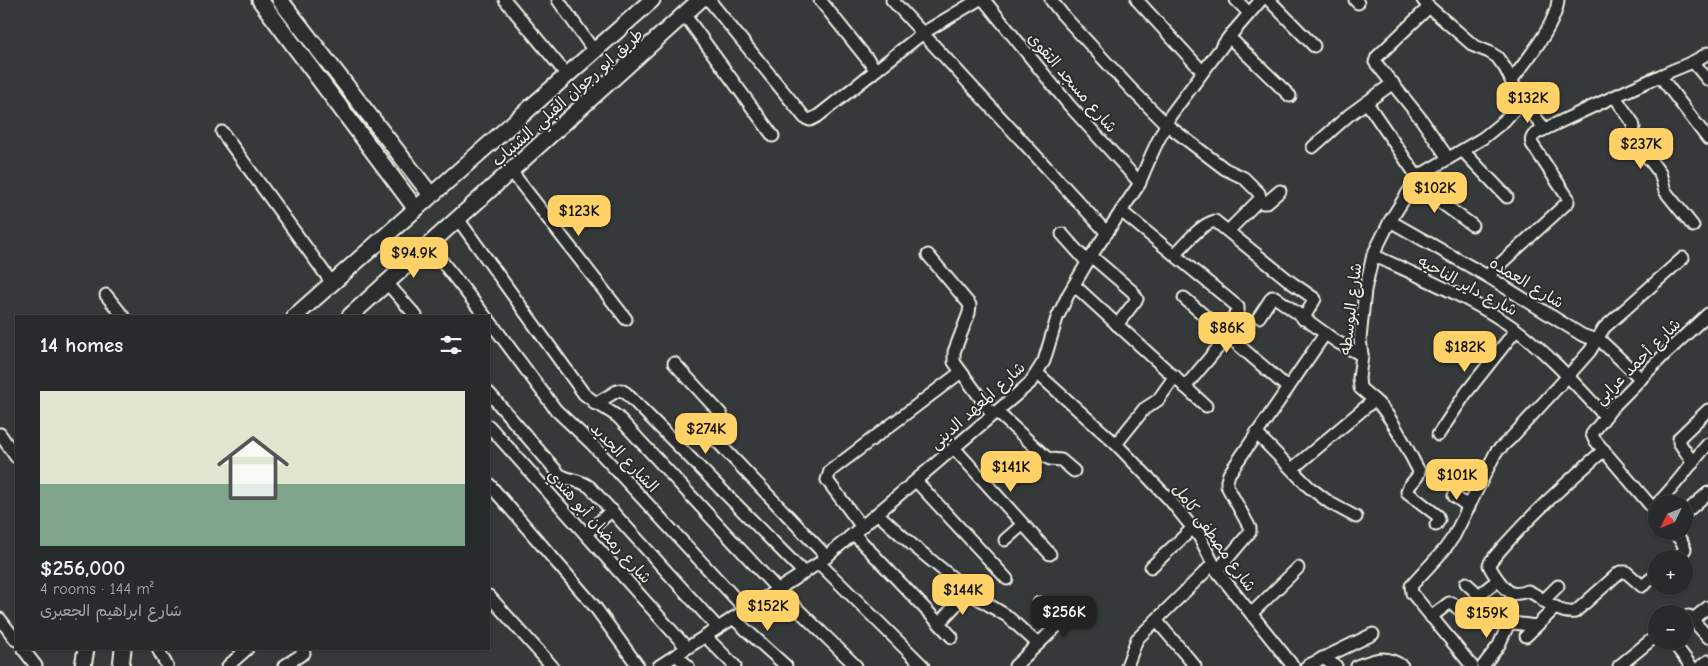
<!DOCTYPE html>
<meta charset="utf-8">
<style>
body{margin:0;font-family:"Comic Neue","Playpen Sans Arabic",sans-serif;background:#343737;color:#f1f3f6;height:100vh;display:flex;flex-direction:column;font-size:19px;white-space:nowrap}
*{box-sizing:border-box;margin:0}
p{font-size:16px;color:#a5a7a9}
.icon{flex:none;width:28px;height:28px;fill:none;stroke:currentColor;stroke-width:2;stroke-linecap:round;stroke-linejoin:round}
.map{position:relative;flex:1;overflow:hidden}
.details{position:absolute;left:15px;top:315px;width:475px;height:335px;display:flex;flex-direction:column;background:#282b2b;border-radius:0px;box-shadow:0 1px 4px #0004,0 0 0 1px #444747}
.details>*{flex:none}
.needle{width:32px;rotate:227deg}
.tools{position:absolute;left:1648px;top:495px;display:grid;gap:10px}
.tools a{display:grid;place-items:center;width:45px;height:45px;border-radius:50%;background:#282b2b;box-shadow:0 1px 4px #0004,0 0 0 1px #444747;font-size:25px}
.price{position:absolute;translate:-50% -42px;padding:0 11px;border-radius:10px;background:#ffd166;color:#111;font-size:16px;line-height:32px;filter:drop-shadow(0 1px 2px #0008)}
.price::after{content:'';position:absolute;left:50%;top:30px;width:15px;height:11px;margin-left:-8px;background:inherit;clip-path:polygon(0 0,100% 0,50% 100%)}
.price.active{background:#222;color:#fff}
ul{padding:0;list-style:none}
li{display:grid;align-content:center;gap:10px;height:265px;padding:0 25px}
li+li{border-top:1px solid #444747}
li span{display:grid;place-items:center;height:155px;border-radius:0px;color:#555}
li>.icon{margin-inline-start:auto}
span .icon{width:90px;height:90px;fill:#fffc;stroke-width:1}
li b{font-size:21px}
h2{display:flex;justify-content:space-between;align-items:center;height:60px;padding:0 25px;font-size:21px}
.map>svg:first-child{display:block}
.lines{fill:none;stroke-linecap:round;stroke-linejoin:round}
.street-casing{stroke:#f4f1e8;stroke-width:15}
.secondary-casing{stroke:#f4f1e8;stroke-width:19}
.street{stroke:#2a2d2e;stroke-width:11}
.secondary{stroke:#2a2d2e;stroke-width:15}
.labels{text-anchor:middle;stroke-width:4;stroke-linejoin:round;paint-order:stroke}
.street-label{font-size:16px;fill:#f4f1e8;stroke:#2a2d2e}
</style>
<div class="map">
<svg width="1708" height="666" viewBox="0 0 1708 666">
<rect width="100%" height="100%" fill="#363939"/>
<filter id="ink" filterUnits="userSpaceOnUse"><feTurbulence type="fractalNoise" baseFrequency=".02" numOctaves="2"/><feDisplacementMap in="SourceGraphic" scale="10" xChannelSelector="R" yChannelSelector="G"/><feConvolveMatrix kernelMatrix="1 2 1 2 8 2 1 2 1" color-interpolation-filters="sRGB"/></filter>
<g filter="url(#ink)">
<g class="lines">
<g class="street-casing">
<g id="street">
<polyline points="505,0 567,75"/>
<polyline points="558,0 594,51"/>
<polyline points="709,0 805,118 810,120 818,116 923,33 978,0"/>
<polyline points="820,0 876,70"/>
<polyline points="892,0 1107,233"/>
<polyline points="984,0 1069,105 1140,183"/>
<polyline points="1051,0 1062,14 1130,88 1166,124 1225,169 1244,178 1259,193 1260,197 1259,200 1228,231"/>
<polyline points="1137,0 1202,71"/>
<polyline points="1236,0 1249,13"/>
<polyline points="1269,0 1314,46"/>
<polyline points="1355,0 1358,3"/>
<polyline points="1423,0 1429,7 1474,46 1489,52 1497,57 1505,68 1522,101 1545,129"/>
<polyline points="1429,7 1377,57 1375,62 1421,119 1448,158"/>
<polyline points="684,14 773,136"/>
<polyline points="1229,37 1290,96"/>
<polyline points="1694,63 1708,80"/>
<polyline points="1660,76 1708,139"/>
<path d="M1511 81C1526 61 1556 25 1558 0"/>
<polyline points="1615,97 1633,123 1634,127 1631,136 1660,173 1665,191 1693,226"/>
<polyline points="1367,103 1418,178"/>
<polyline points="222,132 332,283"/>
<polyline points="1313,147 1349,115 1393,83"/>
<polyline points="1463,151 1507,197"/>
<polyline points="511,171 626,319"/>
<polyline points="1414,183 1472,225"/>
<polyline points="1259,200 1263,203 1266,203 1280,191"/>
<polyline points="1121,211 1238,307 1238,311 1221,332"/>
<path d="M458 219 584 394C595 403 607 409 618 417L777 589 856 666"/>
<polyline points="1390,221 1487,276 1582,335 1602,342 1641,379"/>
<polyline points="1062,234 1087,262"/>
<polyline points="429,245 485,316"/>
<path d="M1175 254C1186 244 1199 225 1215 221L1292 283 1315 299 1303 319"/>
<polyline points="928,255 970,305 969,313 954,352 954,362 993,415"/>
<path d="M1373 255C1420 277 1476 300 1518 331 1551 356 1577 386 1605 416"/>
<polyline points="1091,256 1133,292 1137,299 1117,325"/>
<path d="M1487 276 1568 202V198L1532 144C1529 135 1538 133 1545 129 1583 111 1621 93 1660 76 1676 68 1693 64 1708 53"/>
<polyline points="387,283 416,316"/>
<polyline points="1074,285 1206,406"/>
<polyline points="106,295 123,316"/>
<polyline points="1184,298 1288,388"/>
<polyline points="1259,317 1272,297 1275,297 1337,342 1362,355"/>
<polyline points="489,320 556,410 591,443 746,610"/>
<polyline points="674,363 721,414 722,421 710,432 711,435 827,557"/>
<polyline points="1037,373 1116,444 1170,500 1199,536 1217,571 1293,666"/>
<polyline points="1185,387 1227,337"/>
<path d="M489 393 560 475C570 481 579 479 590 487L718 628"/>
<polyline points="1374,400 1360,388 1359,378 1362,355 1360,339 1365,290 1373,255 1390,221 1414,183 1422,174 1483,138 1504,121 1522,101"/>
<polyline points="595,404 617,391 621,390 626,393 804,573"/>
<polyline points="997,412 1046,457 1050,459 1061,460 1074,471"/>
<polyline points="489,426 687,648"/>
<polyline points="1256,433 1309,487 1330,503 1356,517"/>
<polyline points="0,434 16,457"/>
<polyline points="1438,435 1466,393 1516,330"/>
<polyline points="1116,444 1144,409 1158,400 1175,376"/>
<polyline points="954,448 1050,554"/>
<path d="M1604 450C1564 485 1525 520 1491 561L1489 565C1492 572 1504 590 1512 593 1517 595 1523 592 1528 591 1543 597 1557 615 1575 612L1620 572H1626L1642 586 1656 575"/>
<polyline points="1693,463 1679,442 1679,438 1708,410"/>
<path d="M1292 469 1374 400C1389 410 1409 453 1419 471 1419 480 1408 483 1407 492L1438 516 1439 520 1436 525"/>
<polyline points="916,481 1007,579"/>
<polyline points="489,484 595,607 638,666"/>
<polyline points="1454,496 1469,507"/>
<path d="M1657 504C1676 486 1690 464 1708 444"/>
<polyline points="1656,512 1594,439 1592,434 1612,408 1665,354 1708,314"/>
<polyline points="878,514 910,543 976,597 1007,616 1038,644"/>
<polyline points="1684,514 1708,493"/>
<polyline points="862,527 827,480 830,471 961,372"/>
<polyline points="1673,531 1682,542 1685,549 1677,559"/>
<polyline points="586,534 612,510"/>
<polyline points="854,534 952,637"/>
<polyline points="1005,540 1022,525"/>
<polyline points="819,563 923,666"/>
<polyline points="1151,567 1193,528"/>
<polyline points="1217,571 1250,532 1250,528 1227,486 1227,481 1229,474 1325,334"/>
<polyline points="1466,583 1478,594 1480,594 1498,580"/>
<polyline points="489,596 552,666"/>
<polyline points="1543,601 1558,586"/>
<polyline points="1252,613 1298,568"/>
<polyline points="1431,617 1449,603 1452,603 1468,617 1536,626"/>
<polyline points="1684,617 1689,616 1708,637"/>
<polyline points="733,618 786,666"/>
<polyline points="0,619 16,640"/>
<polyline points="1693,619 1708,607"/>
<polyline points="1156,620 1195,666"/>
<polyline points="939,623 969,591"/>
<polyline points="705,636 735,666"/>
<polyline points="1526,636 1556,607"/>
<polyline points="1672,641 1691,666"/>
<polyline points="23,649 36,666"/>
<polyline points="158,649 167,666"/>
<polyline points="676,655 688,666"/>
<polyline points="1322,658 1336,666"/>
<polyline points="228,666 247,649"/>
<polyline points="284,666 304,653"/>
<polyline points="659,666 819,563 1030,383 1044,361 1057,318 1068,295 1091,256 1138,186 1153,151 1170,116 1229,37 1261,0"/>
<polyline points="1015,666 1056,627 1055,619 1039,603"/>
<polyline points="1127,666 1137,639 1213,564"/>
<polyline points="1307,666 1373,634"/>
<path d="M1357 666C1375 660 1384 654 1402 666"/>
<polyline points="1472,666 1412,593 1411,586 1444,550 1454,536 1496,452 1511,438 1568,376 1590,351 1604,328 1683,258"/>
<polyline points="1483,666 1499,645 1509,623"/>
<polyline points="1619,666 1656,636"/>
<polyline points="1701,666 1708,661"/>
</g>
</g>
<g class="secondary-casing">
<g id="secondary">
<polyline points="260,0 416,209"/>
<polyline points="280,0 431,195"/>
<polyline points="295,316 652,0"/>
<polyline points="350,316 700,0"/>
<polyline points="83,666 86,649"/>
<polyline points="121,666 123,649"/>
</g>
</g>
<use href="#street" class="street"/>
<use href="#secondary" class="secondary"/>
</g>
</g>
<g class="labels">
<g class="street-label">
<text transform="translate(1073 82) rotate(49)" y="6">شارع مسجد التقوى</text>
<text transform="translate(567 97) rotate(-42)" y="6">طريق ابو رجوان القبلي, الشنباب</text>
<text transform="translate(1527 282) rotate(31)" y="6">شارع العمده</text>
<text transform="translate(1468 285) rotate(28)" y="6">شارع داير الناحيه</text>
<text transform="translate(1350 309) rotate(-83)" y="6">شارع البوسطه</text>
<text transform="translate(1637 361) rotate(-45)" y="6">شارع أحمد عرابى</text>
<text transform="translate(977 405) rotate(-42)" y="6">شارع المعهد الدينى</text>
<text transform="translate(625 457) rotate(46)" y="6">الشارع الجديد</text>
<text transform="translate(600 526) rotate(48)" y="6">شارع رمضان أبو هندي</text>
<text transform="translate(1215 537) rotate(54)" y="6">شارع مصطفى كامل</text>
</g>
</g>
</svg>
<div class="tools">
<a><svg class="needle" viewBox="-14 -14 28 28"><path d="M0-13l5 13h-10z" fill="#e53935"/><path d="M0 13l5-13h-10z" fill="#a5a7a9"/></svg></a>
<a>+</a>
<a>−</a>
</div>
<b class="price" style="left:1528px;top:124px">$132K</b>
<b class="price" style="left:1641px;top:170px">$237K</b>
<b class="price" style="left:1435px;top:214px">$102K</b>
<b class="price" style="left:579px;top:237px">$123K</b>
<b class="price" style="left:414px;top:279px">$94.9K</b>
<b class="price" style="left:1227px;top:354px">$86K</b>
<b class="price" style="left:1465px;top:373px">$182K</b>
<b class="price" style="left:706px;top:455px">$274K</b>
<b class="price" style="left:1011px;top:493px">$141K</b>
<b class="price" style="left:1457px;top:501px">$101K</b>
<b class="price" style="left:963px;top:616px">$144K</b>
<b class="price" style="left:768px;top:632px">$152K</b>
<b class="price active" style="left:1064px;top:638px">$256K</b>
<b class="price" style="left:1487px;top:639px">$159K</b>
<section class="details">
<h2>14 homes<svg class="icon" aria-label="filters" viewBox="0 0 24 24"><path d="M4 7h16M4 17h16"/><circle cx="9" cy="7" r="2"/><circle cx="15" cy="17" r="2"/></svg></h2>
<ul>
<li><span style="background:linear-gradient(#dfe7d0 60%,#7fa58c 0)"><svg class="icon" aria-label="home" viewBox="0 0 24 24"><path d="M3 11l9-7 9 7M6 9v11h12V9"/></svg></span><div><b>$256,000</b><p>4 rooms · 144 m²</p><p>شارع ابراهيم الجعبرى</p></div></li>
</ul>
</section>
</div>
